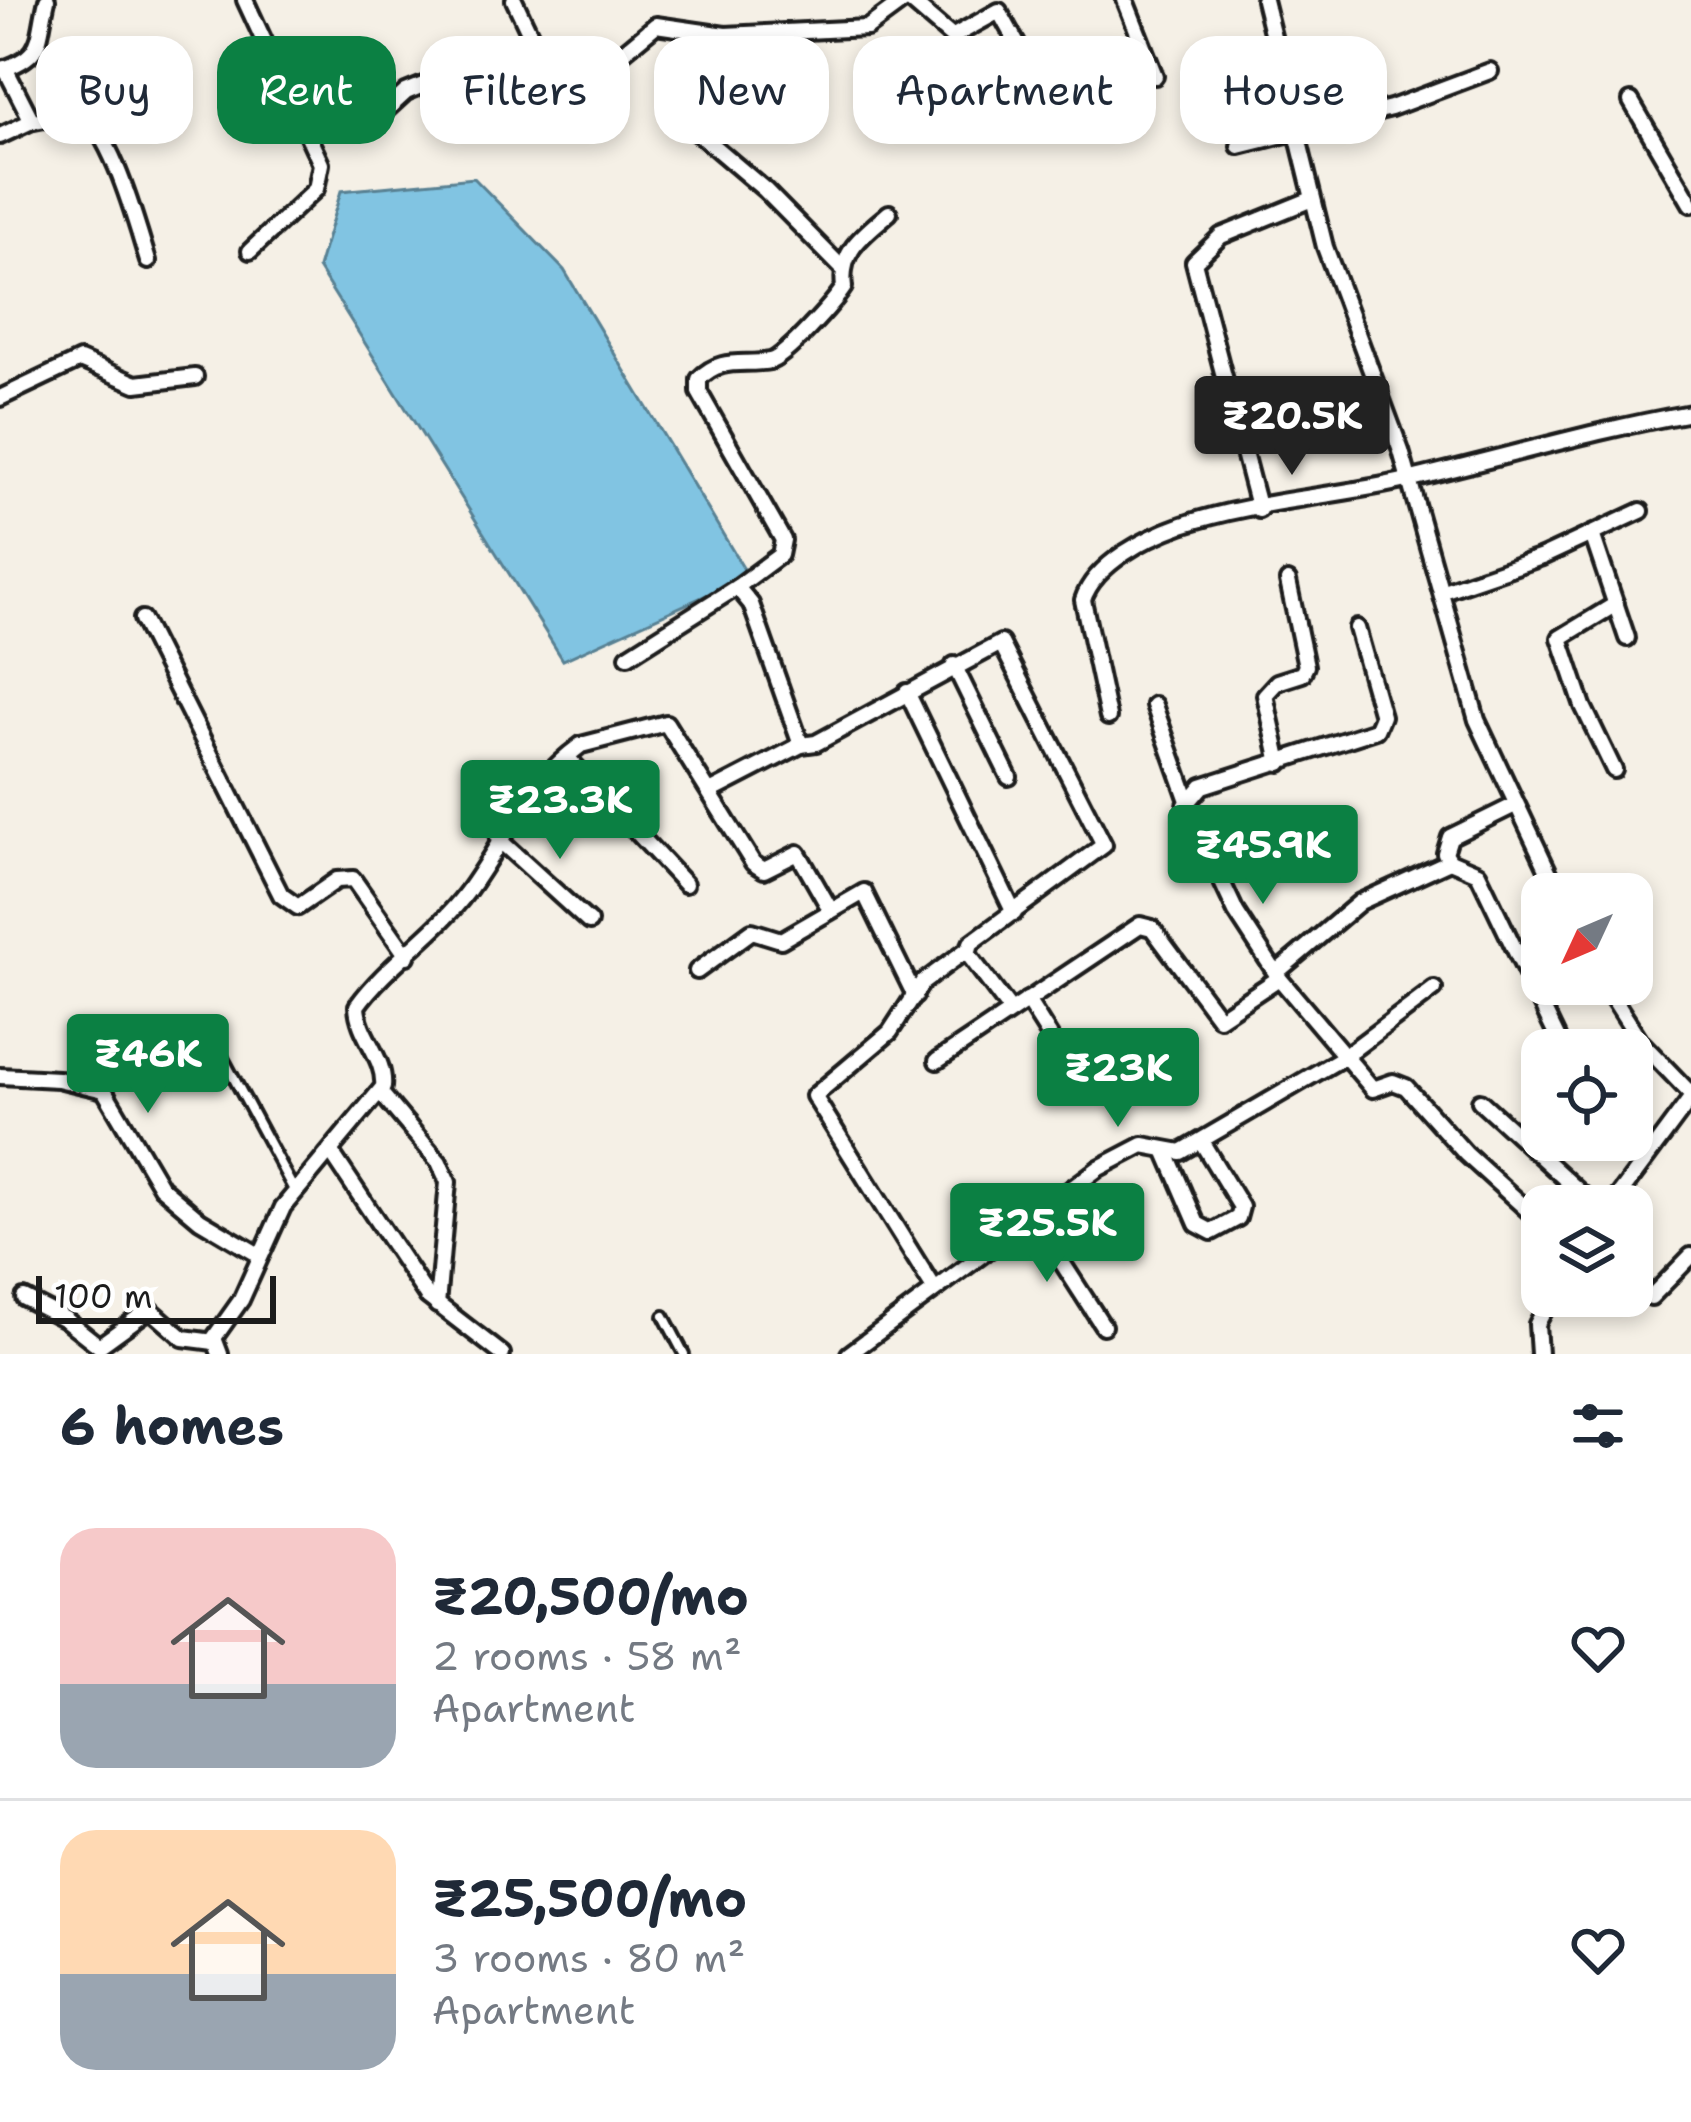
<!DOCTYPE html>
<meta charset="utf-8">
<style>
body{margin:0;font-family:"Shantell Sans",sans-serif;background:#f2f2f3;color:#1f2937;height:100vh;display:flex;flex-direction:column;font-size:45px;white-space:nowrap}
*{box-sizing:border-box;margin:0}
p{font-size:39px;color:#747a83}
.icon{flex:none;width:66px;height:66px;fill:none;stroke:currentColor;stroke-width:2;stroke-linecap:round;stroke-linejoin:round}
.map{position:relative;height:1354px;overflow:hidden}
.sheet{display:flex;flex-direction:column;background:#fff;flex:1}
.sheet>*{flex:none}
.banner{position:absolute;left:36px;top:36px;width:1620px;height:108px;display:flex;gap:24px}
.needle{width:78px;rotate:226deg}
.fabs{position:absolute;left:1521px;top:873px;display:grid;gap:24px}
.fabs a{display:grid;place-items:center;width:132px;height:132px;border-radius:24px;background:#fff;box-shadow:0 6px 18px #0003;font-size:60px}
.scale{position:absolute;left:36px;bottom:30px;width:240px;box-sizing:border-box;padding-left:12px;border:6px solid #1c1c1c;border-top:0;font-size:33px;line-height:42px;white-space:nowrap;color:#1c1c1c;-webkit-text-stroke:9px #fff;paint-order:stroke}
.price{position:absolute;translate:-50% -102px;padding:0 27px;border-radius:12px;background:#0b8043;color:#fff;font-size:39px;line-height:78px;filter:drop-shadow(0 3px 6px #0008)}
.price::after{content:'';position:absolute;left:50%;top:72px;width:36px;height:27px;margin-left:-18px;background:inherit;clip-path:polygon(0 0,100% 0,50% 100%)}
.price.selected{background:#222;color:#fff}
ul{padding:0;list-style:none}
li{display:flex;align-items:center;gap:36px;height:300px;padding:0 60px}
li+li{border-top:3px solid #e0e1e3}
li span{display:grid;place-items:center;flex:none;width:336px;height:240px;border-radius:36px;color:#555}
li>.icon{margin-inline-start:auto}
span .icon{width:144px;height:144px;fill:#fffc;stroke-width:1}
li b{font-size:51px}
h2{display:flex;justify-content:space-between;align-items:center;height:144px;padding:0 60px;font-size:51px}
.pill{padding:0 42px;border-radius:36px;background:#fff;box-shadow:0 6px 18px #0003;font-size:42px;line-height:108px}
.pill.selected{background:#0b8043;color:#fff}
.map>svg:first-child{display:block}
.water{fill:#81c4e2;stroke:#598193;stroke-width:3}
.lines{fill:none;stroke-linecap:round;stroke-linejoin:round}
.service-casing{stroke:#1c1c1c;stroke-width:16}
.minor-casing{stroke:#1c1c1c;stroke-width:22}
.service{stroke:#fff;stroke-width:8}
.minor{stroke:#fff;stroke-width:14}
</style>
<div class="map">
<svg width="1691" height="1354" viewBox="0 0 1691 1354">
<rect width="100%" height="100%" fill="#f5f0e6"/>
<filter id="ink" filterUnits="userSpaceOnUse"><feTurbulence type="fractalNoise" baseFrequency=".00833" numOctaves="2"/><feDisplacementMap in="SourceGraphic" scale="24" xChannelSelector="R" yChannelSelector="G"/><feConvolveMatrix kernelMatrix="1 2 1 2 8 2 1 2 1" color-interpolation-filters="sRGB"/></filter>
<g filter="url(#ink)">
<polygon class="water" points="474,178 564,270 748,576 563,660 318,268 341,191"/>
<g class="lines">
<g class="service-casing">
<g id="service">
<polyline points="223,1058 295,1192"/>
<polyline points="664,1316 684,1354"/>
</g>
</g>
<g class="minor-casing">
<g id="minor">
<polyline points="245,0 321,164 316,189 250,251"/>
<polyline points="514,0 538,51"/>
<polyline points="909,0 952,37 999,11 1050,104"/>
<polyline points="1125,0 1155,76"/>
<polyline points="1264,0 1325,247 1401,451 1477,720 1559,894"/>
<path d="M5 68 32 121C46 121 67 109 79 114 111 126 138 230 148 261"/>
<path d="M0 70C45 56 37 41 47 0"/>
<polyline points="1631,101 1691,204"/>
<polyline points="672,111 765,190 842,268"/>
<polyline points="382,114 406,92 470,66 538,51 591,66 609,64 656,25 725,35 867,28 905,0"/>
<polyline points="0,136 32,121"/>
<polyline points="1239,146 1391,108 1490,71"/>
<polyline points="0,398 80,360 136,384 195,377"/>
<polyline points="1259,510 1194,262 1221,236 1312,199"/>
<polyline points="1592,534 1627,638"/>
<path d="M737 587 780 555 783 540 699 392V379C721 356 743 366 770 361 785 358 835 301 844 287 839 250 864 235 889 213"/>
<polyline points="1443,591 1542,557 1641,511"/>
<polyline points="142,619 281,895 298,907 337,880 353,879 407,956"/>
<polyline points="1357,628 1382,716 1376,730 1202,786 1186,805 1236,912 1279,978 1373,1089 1393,1082 1406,1087 1466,1154 1542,1223"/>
<polyline points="628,656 737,587 751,604 801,745 816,743 1001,643 1104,845 971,943 968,954 1011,1011"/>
<polyline points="954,665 1009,777"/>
<polyline points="907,692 1014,913"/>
<polyline points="1154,705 1187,798"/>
<path d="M1108 717 1083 600C1095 563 1148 537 1182 525 1253 501 1334 497 1407 480 1502 458 1594 430 1691 413"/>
<polyline points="567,757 685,884"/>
<polyline points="1280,763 1265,695 1277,682 1302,674 1306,666 1288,581"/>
<polyline points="1614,770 1583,706 1560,638 1616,604"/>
<polyline points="710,792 801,745"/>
<polyline points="1515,805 1450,837 1445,853 1450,861 1478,873 1557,1037"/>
<polyline points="498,839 589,922"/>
<polyline points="697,971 752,931 781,940 864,892 915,996"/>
<polyline points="1276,973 1360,902 1450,861"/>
<polyline points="1604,984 1641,1042 1691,1094"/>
<polyline points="1027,1000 1087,1095"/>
<polyline points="937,1061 1140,925 1152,928 1219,1018 1279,978"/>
<polyline points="0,1076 58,1079 104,1090 161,1187 200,1220 259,1255"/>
<polyline points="380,1092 439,1162 448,1182 437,1305"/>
<polyline points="1480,1101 1595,1206"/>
<polyline points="331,1152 427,1296 502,1354"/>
<polyline points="1166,1152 1197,1224 1212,1232 1238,1218 1241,1207 1201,1141"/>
<polyline points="1611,1206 1691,1098"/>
<polyline points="1032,1216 1103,1326"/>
<polyline points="933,1287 814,1096 890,1032 922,983 968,949"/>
<polyline points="1651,1297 1691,1256"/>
<polyline points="24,1298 65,1319 99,1346 150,1309 183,1338 214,1342"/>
<path d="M220 1354 214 1338 241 1300 283 1207 383 1087C386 1058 358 1036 357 1006 387 964 436 934 467 892 508 836 521 789 581 745L666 723 753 863 764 870 798 853 830 909"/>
<polyline points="849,1354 1099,1168 1143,1145 1181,1152 1342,1058 1434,989"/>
<polyline points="1539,1354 1537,1324 1552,1296"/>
</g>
</g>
<use href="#service" class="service"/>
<use href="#minor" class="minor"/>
</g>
</g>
</svg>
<div class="fabs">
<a><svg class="needle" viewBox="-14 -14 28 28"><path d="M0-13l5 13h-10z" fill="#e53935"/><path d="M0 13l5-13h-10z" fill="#747a83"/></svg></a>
<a><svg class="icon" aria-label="locate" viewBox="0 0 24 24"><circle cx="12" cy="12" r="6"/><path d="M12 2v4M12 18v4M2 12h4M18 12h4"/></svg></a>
<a><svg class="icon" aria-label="layers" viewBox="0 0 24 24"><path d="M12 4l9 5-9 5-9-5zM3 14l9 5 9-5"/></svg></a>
</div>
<div class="scale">100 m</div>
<b class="price selected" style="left:1292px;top:478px">₹20.5K</b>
<b class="price" style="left:560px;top:862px">₹23.3K</b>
<b class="price" style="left:1263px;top:907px">₹45.9K</b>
<b class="price" style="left:148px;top:1116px">₹46K</b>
<b class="price" style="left:1118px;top:1130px">₹23K</b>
<b class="price" style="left:1047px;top:1285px">₹25.5K</b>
<div class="banner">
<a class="pill">Buy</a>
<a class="pill selected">Rent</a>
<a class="pill">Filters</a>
<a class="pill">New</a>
<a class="pill">Apartment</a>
<a class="pill">House</a>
</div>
</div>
<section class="sheet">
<h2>6 homes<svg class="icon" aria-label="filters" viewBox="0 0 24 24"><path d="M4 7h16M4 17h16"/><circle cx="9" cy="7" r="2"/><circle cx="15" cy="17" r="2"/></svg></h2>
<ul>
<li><span style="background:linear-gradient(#f6c9c9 65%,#9aa5b1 0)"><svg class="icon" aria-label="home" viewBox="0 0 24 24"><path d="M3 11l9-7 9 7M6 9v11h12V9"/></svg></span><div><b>₹20,500/mo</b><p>2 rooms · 58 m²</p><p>Apartment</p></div><svg class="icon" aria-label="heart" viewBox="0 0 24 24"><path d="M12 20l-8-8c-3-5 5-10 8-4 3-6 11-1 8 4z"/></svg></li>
<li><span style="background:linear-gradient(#ffd9b3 60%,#9aa5b1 0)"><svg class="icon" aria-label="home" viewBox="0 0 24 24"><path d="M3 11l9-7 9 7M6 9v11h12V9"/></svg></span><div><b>₹25,500/mo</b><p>3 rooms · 80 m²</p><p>Apartment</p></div><svg class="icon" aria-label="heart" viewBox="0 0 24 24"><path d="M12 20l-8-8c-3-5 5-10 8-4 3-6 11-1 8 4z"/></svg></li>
</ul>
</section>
